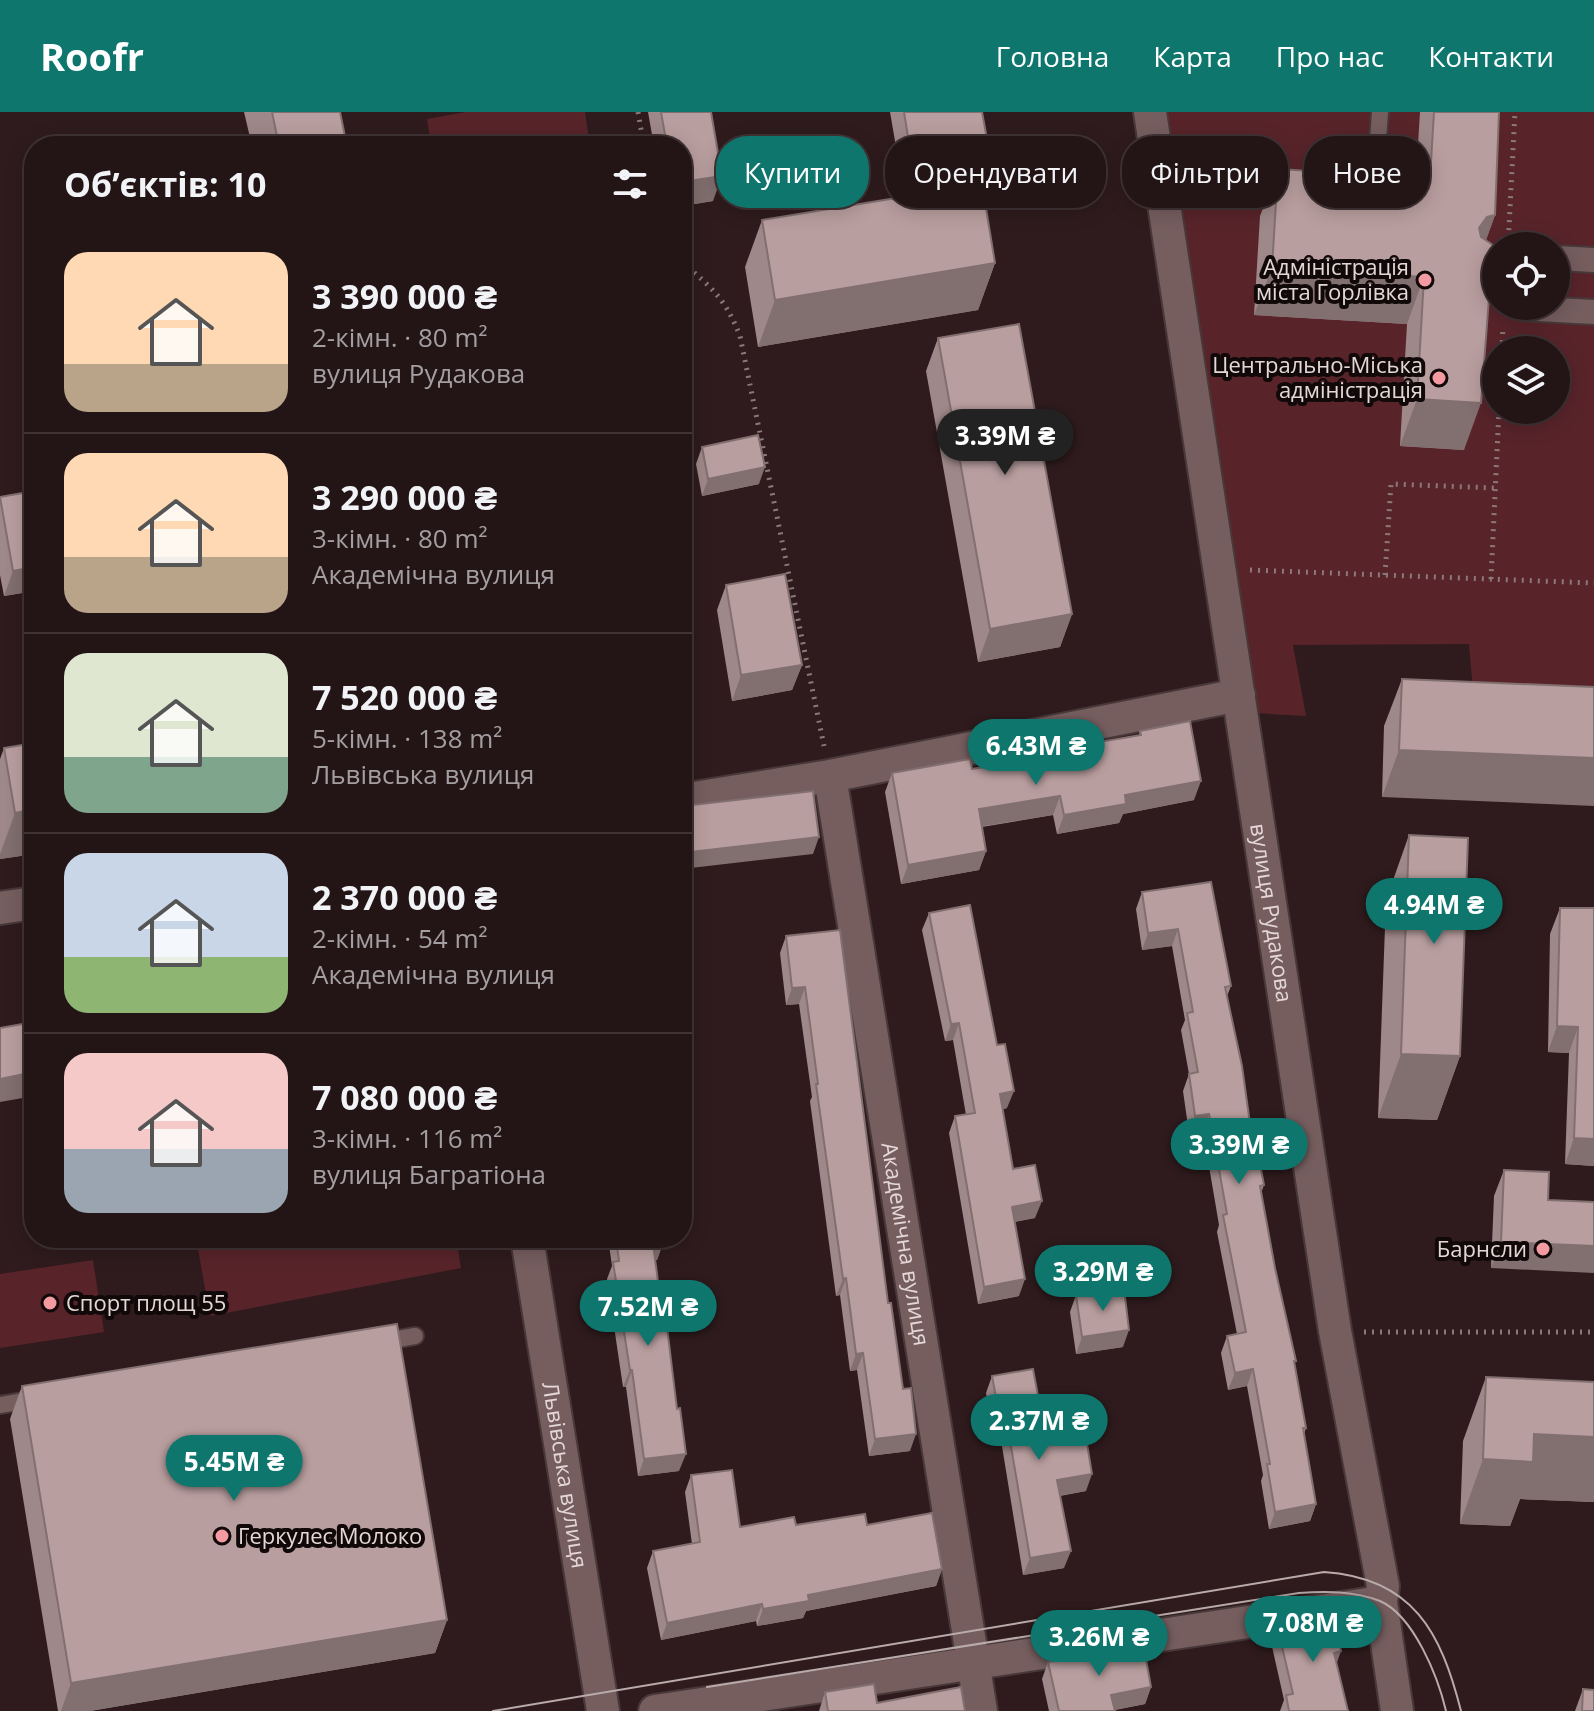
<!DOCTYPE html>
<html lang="uk">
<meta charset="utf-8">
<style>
body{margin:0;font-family:"Open Sans",sans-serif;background:#2b1d1f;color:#f1f3f6;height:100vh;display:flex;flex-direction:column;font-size:30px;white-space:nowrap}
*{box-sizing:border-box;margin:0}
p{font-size:26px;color:#a39ea1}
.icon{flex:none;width:44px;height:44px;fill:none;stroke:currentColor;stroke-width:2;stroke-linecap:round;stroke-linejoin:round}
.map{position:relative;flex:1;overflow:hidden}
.drawer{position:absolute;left:24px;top:24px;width:668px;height:1112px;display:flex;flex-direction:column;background:#231416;border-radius:32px;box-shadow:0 4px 20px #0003,0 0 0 2px #403335}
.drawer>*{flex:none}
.guide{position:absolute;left:716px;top:24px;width:758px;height:72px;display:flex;gap:16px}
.buttons{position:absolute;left:1482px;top:120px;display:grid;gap:16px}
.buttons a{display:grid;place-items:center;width:88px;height:88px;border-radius:50%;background:#231416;box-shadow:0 4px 20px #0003,0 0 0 2px #403335;font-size:40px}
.price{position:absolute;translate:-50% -68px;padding:0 18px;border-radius:28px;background:#0f766e;color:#fff;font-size:26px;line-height:52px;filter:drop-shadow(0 2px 4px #0008)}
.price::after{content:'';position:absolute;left:50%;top:48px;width:24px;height:18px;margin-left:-12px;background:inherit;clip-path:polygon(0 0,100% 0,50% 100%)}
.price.active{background:#222;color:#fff}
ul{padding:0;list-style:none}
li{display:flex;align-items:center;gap:24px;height:200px;padding:0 40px}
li+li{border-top:2px solid #403335}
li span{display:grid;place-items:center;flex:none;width:224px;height:160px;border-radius:24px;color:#555}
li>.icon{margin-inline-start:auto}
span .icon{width:96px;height:96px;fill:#fffc;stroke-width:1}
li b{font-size:34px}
h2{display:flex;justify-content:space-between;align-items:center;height:96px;padding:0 40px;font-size:34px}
.pill{padding:0 28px;border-radius:32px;background:#231416;box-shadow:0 4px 20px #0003,0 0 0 2px #403335;font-size:28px;line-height:72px}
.pill.active{background:#0f766e;color:#fff}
header{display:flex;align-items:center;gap:48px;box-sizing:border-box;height:112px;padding:0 40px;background:#0f766e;color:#fff}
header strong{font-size:38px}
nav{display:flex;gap:44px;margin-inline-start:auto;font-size:28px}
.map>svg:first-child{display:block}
.green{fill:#58242a;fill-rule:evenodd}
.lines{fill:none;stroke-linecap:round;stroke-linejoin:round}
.service-casing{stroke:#483839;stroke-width:20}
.pedestrian-casing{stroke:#483839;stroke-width:28}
.minor-casing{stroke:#483839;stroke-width:36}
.path{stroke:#8a797a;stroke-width:5;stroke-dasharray:2 6;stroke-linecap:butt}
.service{stroke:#765e5f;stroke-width:16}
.pedestrian{stroke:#765e5f;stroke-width:24}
.minor{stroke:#765e5f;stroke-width:32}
.tram{stroke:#baabab;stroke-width:2}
.wall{fill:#9f8889}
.shaded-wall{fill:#826f6f}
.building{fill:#b99e9f;stroke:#826f6f;stroke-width:2}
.poi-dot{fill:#f49aa1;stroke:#110909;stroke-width:3}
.labels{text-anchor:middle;stroke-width:8;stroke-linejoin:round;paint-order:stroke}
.poi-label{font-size:22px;fill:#e5d7d7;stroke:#110909;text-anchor:end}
.street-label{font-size:22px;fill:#e5d7d7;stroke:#110909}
</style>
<header>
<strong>Roofr</strong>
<nav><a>Головна</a><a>Карта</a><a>Про нас</a><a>Контакти</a></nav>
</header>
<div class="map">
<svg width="1594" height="1599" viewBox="0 0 1594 1599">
<rect width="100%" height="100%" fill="#2f1b1d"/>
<g class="green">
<polygon points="466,0 585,0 590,34 431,34 427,7"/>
<path d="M1140 0H1594V591L1473 578 1469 532 1293 533 1306 604 1235 600ZM1496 134H1556V194H1496ZM1496 238H1556V298H1496Z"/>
<polygon points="196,1126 456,1126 461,1156 210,1204"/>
<polygon points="93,1148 104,1220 0,1236 0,1162"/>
</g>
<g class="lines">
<g class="service-casing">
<g id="service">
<path d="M1160 69C1205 59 1251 65 1296 67"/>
<polyline points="1363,70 1375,70 1380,0"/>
<polyline points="381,1230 415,1224"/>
<polyline points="0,1293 35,1287"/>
</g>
</g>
<g class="pedestrian-casing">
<g id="pedestrian">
<polyline points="1556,146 1594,148"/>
<polyline points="1522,194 1522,196 1594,200"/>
</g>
</g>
<g class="minor-casing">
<g id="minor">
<path id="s1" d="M1150 0 1335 1219 1383 1474 1381 1490 1397 1599"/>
<path id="s2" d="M830 664 981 1599"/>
<polyline points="682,688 830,664 1239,583"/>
<polyline points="0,796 34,791"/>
<path id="s3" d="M527 1126 603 1599"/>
<polyline points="655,1599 1381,1490"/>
</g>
</g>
<g class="path">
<polyline points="638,0 644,34"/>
<polyline points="1508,134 1515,0"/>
<path d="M682 150C712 176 725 186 740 224L824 634"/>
<polyline points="1502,238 1503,215"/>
<polyline points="1250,458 1594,471"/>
<polyline points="1385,463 1391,372 1495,376"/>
<polyline points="1491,467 1499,298"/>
<polyline points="1364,1220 1594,1220"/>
</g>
<use href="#service" class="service"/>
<use href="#pedestrian" class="pedestrian"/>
<use href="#minor" class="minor"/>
<g class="tram">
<path d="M707 1575 1299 1481C1326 1479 1354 1479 1380 1489 1414 1504 1438 1565 1446 1599"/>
<path d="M493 1599 1324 1460C1413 1466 1441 1520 1461 1599"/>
</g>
</g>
<g class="wall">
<polygon points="244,0 340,0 347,34 252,34"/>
<polygon points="648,0 711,0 713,89 682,94 682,34 654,34"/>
<polygon points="890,0 982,0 980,68 904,81"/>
<polygon points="1420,0 1499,0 1495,103 1486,128 1464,338 1400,334 1407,212 1254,203 1260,104 1278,57 1416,65"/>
<polygon points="762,108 995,151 978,198 758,235 745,155"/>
<polygon points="938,226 1072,502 1060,535 978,550 926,259"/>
<polygon points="702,335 759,372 702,384 696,352"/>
<polygon points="34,379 34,479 4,484 0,463 0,385"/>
<polygon points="726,473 802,553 792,578 732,589 717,498"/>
<polygon points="1402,567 1594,575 1382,685 1384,614"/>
<polygon points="1140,619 1194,688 1123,702 1119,711 1057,722 1053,703 982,715 986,739 979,758 901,772 885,680 892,661 972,657 1050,644 1052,638 1139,623"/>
<polygon points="34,631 34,742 0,747 0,647 4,636"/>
<polygon points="1409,723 1460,944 1437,1008 1378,1006 1386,788"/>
<polygon points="1211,770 1231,874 1227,884 1252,1026 1264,1073 1261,1081 1306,1316 1304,1322 1316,1392 1310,1409 1269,1417 1261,1369 1263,1363 1247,1274 1228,1278 1221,1241 1227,1224 1237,1222 1217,1120 1219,1113 1203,1019 1189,1021 1183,979 1189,962 1181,918 1185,908 1172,834 1142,838 1136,797 1142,780"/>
<polygon points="1560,796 1594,796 1594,1054 1565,1052 1569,941 1548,940 1550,822"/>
<polygon points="929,801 1007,996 1003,997 1013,1057 1035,1106 1014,1110 1019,1184 978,1192 949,1021 955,1004 966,1003 953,928 945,929 922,818"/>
<polygon points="840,818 888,1191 910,1339 869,1344 857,1258 850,1259 840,1183 836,1184 810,989 812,985 799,892 786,893 780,841 786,824"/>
<polygon points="1504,1058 1548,1088 1491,1156 1494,1084"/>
<polygon points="608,1126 662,1126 663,1131 657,1148 655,1148 679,1359 638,1364 626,1275 623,1275 607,1167 612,1154"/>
<polygon points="1076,1183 1123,1235 1076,1242 1070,1200"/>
<polygon points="992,1264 1046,1327 1086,1379 1060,1384 1064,1456 1023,1463 1001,1328 995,1329 986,1281"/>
<polygon points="1486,1265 1594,1270 1594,1390 1520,1387 1510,1414 1460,1412 1463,1329"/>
<polygon points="22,1274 447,1508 435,1541 90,1599 58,1599 10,1307"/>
<polygon points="691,1363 740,1415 867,1413 942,1457 936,1474 806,1499 803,1506 757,1514 756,1509 661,1528 647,1456 653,1439 692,1432 685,1380"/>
<polygon points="1277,1513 1337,1552 1348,1599 1280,1599 1284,1588 1271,1530"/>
<polygon points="1048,1550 1151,1575 1145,1592 1115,1598 1115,1599 1049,1599 1042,1567"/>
<polygon points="1583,1577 1594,1599 1575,1599"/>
<polygon points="825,1580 877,1591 965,1599 819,1599"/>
</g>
<g class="shaded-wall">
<polygon points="990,43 980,68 904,81 913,56"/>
<polygon points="722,64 713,89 682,94 682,70"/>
<polygon points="1495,103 1478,150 1479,116 1487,105"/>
<polygon points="995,151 978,198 758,235 775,188"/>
<polygon points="1272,156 1424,165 1407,212 1254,203"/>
<polygon points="1417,287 1481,291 1464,338 1400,334"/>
<polygon points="765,355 759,372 702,384 708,367"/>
<polygon points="34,455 34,479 4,484 13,459"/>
<polygon points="1072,502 1060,535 978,550 990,517"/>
<polygon points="802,553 792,578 732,589 741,563"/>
<polygon points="1399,638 1594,646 1594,694 1382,685"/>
<polygon points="1201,669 1194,688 1123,702 1119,711 1057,722 1064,703 1125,683"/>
<polygon points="1060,684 1053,703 972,716 979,697"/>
<polygon points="34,697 34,742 0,747 0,742 15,701"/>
<polygon points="819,725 813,742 682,757 682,741"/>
<polygon points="986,739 979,758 901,772 908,753"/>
<polygon points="1178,817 1172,834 1142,838 1148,821"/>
<polygon points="805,875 799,892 786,893 792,876"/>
<polygon points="959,911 953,928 945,929 951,912"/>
<polygon points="1557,914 1578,915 1569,941 1548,940"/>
<polygon points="1401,942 1460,944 1437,1008 1378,1006"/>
<polygon points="34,960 34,984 0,990 0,967"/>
<polygon points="1014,979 1007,996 994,999 1000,982"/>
<polygon points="1209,1002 1203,1019 1189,1021 1195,1004"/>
<polygon points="1574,1026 1594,1027 1594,1054 1565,1052"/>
<polygon points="1042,1089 1035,1106 1005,1112 1012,1095"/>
<polygon points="1501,1130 1594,1134 1594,1161 1491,1156"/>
<polygon points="663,1131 657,1148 647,1149 653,1132"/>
<polygon points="846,1166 840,1183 836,1184 843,1167"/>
<polygon points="1025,1167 1019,1184 978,1192 984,1175"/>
<polygon points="1129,1218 1123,1235 1076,1242 1082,1225"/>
<polygon points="863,1241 857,1258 850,1259 856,1242"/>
<polygon points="1253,1257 1247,1274 1228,1278 1235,1261"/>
<polygon points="630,1258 632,1258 626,1275 623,1275"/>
<polygon points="1007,1311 1001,1328 995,1329 1001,1312"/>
<polygon points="916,1322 910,1339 869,1344 875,1327"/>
<polygon points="1534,1322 1594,1325 1594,1390 1520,1387 1510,1414 1460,1412 1483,1347"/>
<polygon points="686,1342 679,1359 638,1364 644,1347"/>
<polygon points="1092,1362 1086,1379 1051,1385 1057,1368"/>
<polygon points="1316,1392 1310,1409 1269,1417 1275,1400"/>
<polygon points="1071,1439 1064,1456 1023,1463 1030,1446"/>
<polygon points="942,1457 936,1474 806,1499 803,1506 757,1514 763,1497 808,1483"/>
<polygon points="762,1492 756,1509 661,1528 667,1511"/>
<polygon points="447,1508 435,1541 90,1599 61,1599 71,1571"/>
<polygon points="1341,1539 1335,1556 1334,1541"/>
<polygon points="1151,1575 1145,1592 1109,1599 1111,1583"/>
</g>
<g class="building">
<polygon points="272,0 340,0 347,34 279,34"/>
<polygon points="661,0 711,0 722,64 682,70 682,34 667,34"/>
<polygon points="904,0 982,0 990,43 913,56"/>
<polygon points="1434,0 1499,0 1495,103 1487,105 1479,116 1481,125 1493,133 1481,291 1417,287 1424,165 1272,156 1278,57 1430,66"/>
<polygon points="982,72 995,151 775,188 762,108"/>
<polygon points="1019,212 1072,502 990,517 938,226"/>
<polygon points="758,323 765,355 708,367 702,335"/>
<polygon points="34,379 34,455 13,459 0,385"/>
<polygon points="785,462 802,553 741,563 726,473"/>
<polygon points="1402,567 1594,575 1594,646 1399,638"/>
<polygon points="1190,609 1201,669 1125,683 1126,692 1064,703 1060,684 979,697 986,739 908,753 892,661 970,647 972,657 1053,643 1052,638 1141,623 1140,619"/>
<polygon points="34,631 34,697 15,701 4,636"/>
<polygon points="813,679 819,725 682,741 682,701 693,699 692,693"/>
<polygon points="1409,723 1468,726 1460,944 1401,942"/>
<polygon points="1211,770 1231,874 1225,875 1242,954 1252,1026 1255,1026 1264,1073 1260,1074 1275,1156 1296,1249 1294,1249 1306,1316 1303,1316 1316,1392 1275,1400 1267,1352 1270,1352 1253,1257 1235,1261 1227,1224 1246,1220 1223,1103 1227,1102 1209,1002 1195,1004 1189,962 1198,960 1187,901 1193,900 1178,817 1148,821 1142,780"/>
<polygon points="970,793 997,933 1005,932 1014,979 1000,982 1013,1057 1035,1053 1042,1089 1012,1095 1025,1167 984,1175 955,1004 975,1001 959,911 951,912 929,801"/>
<polygon points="1560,796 1594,796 1594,1027 1574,1026 1578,915 1557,914"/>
<polygon points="840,818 888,1191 891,1191 903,1277 911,1276 916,1322 875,1327 863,1241 856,1242 846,1166 843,1167 816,972 818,972 805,875 792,876 786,824"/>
<polygon points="34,910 34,960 0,967 0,916"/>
<polygon points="1504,1058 1549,1060 1548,1088 1594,1090 1594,1134 1501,1130"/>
<polygon points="616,1126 662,1126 663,1131 653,1132 663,1207 666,1207 677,1297 680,1296 686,1342 644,1347 632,1258 630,1258 613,1150 619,1149"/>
<polygon points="1124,1177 1129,1218 1082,1225 1076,1183"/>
<polygon points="397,1212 447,1508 71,1571 22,1274"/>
<polygon points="1033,1257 1046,1327 1085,1320 1092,1362 1057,1368 1071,1439 1030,1446 1007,1311 1001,1312 992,1264"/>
<polygon points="1486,1265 1594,1270 1594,1325 1534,1322 1533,1350 1483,1347"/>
<polygon points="732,1358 740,1415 794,1405 796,1413 865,1402 867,1413 932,1401 942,1457 808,1483 809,1489 763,1497 762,1492 667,1511 653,1439 700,1430 691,1363"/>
<polygon points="1333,1501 1341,1539 1334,1541 1348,1599 1289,1599 1286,1583 1293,1582 1277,1513"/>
<polygon points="1143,1531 1151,1575 1111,1583 1115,1599 1059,1599 1048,1550"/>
<polygon points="874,1572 877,1591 961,1575 965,1599 828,1599 825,1580"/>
<polygon points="1583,1577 1594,1578 1594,1599 1582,1599"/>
</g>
<g class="poi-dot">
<circle cx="1425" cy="168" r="8"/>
<circle cx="1439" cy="266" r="8"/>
<circle cx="1543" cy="1137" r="8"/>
<circle cx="50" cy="1191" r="8"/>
<circle cx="222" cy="1424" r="8"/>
</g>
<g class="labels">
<g class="poi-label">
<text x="1409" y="163">Адміністрація<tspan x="1409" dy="25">міста Горлівка</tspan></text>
<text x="1423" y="261">Центрально-Міська<tspan x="1423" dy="25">адміністрація</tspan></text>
<text x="1527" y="1145">Барнсли</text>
<text x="66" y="1199" text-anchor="start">Спорт площ 55</text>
<text x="238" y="1432" text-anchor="start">Геркулес Молоко</text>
</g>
<g class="street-label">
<text dy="8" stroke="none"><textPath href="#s1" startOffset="810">вулиця Рудакова</textPath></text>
<text dy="8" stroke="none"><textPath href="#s2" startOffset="474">Академічна вулиця</textPath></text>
<text dy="8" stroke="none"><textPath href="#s3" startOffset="240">Львівська вулиця</textPath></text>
</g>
</g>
</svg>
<div class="buttons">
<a><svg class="icon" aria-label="locate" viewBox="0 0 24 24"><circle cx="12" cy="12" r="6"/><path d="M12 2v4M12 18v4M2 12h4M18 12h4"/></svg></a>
<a><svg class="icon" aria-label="layers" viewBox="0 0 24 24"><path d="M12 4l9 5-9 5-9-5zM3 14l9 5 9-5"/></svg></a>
</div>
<b class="price active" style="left:1005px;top:365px">3.39M ₴</b>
<b class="price" style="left:1036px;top:675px">6.43M ₴</b>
<b class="price" style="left:1434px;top:834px">4.94M ₴</b>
<b class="price" style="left:1239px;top:1074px">3.39M ₴</b>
<b class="price" style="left:1103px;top:1201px">3.29M ₴</b>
<b class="price" style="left:648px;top:1236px">7.52M ₴</b>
<b class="price" style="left:1039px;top:1350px">2.37M ₴</b>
<b class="price" style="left:234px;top:1391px">5.45M ₴</b>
<b class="price" style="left:1313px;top:1552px">7.08M ₴</b>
<b class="price" style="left:1099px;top:1566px">3.26M ₴</b>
<div class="guide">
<a class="pill active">Купити</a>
<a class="pill">Орендувати</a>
<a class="pill">Фільтри</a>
<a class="pill">Нове</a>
</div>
<section class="drawer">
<h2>Об’єктів: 10<svg class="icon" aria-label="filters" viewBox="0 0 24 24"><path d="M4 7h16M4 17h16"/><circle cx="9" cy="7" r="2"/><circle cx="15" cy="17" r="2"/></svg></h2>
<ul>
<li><span style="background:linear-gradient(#ffd9b3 70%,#b9a48a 0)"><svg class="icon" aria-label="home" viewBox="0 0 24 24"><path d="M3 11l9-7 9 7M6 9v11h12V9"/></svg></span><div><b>3 390 000 ₴</b><p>2-кімн. · 80 m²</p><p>вулиця Рудакова</p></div></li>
<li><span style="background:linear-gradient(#ffd9b3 65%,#b9a48a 0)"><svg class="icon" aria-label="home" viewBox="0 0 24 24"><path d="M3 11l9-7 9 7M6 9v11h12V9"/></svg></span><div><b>3 290 000 ₴</b><p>3-кімн. · 80 m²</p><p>Академічна вулиця</p></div></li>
<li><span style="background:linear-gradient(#dfe7d0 65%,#7fa58c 0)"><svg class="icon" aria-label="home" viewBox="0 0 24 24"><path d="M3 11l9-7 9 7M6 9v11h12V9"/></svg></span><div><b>7 520 000 ₴</b><p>5-кімн. · 138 m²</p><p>Львівська вулиця</p></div></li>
<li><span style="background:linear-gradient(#c9d6e8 65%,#8fb573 0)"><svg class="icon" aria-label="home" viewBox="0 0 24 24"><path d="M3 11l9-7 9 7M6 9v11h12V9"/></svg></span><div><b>2 370 000 ₴</b><p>2-кімн. · 54 m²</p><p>Академічна вулиця</p></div></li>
<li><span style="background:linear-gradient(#f6c9c9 60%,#9aa5b1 0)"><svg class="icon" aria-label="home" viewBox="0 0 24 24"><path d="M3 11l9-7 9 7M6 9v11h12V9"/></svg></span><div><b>7 080 000 ₴</b><p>3-кімн. · 116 m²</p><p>вулиця Багратіона</p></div></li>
</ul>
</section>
</div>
